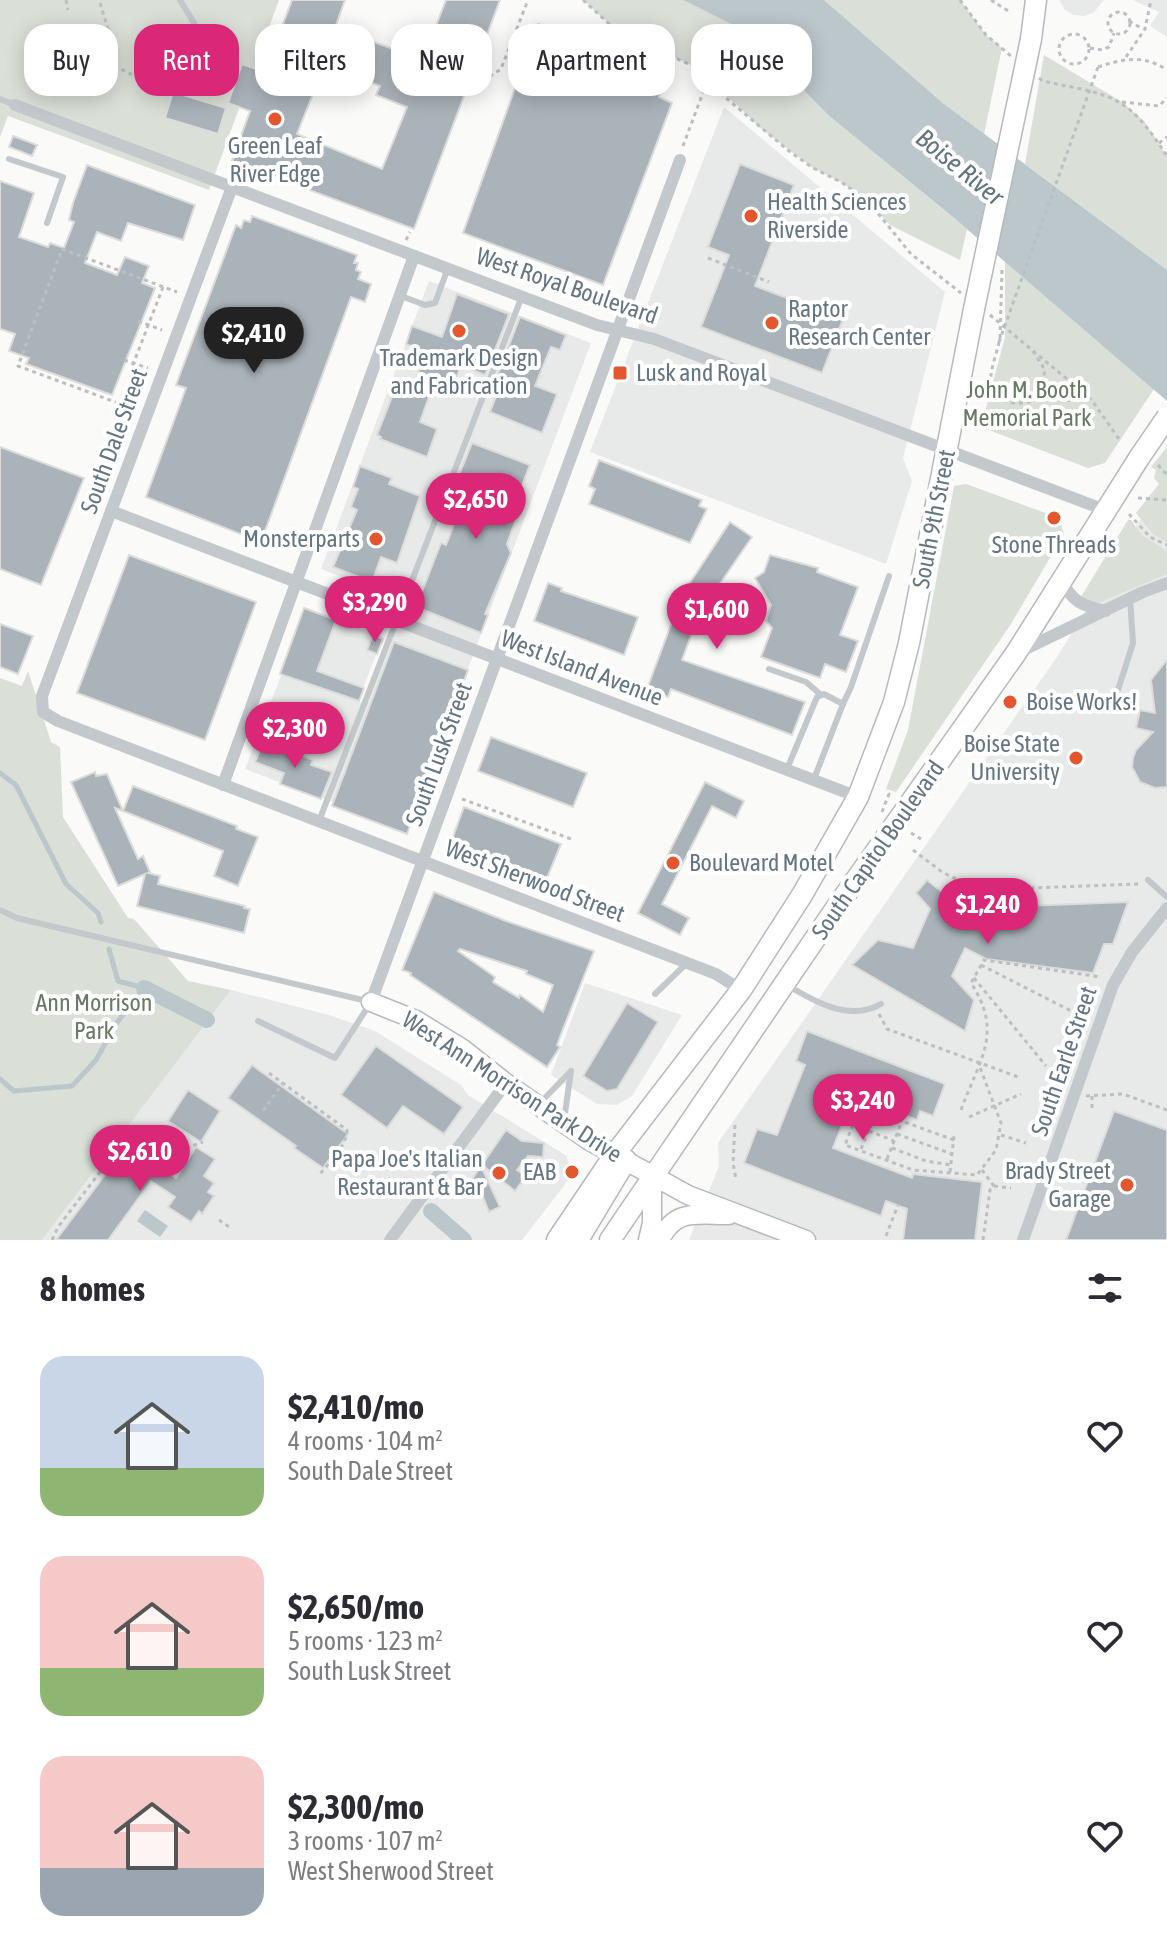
<!DOCTYPE html>
<meta charset="utf-8">
<style>
body{margin:0;font-family:"Asap Condensed",sans-serif;background:#f7f7f7;color:#2b2b33;height:100vh;display:flex;flex-direction:column;font-size:30px;white-space:nowrap}
*{box-sizing:border-box;margin:0}
p{font-size:26px;color:#7c7c81}
.icon{flex:none;width:44px;height:44px;fill:none;stroke:currentColor;stroke-width:2;stroke-linecap:round;stroke-linejoin:round}
.map{position:relative;height:1240px;overflow:hidden}
.drawer{display:flex;flex-direction:column;background:#fff;flex:1}
.drawer>*{flex:none}
.guide{position:absolute;left:24px;top:24px;width:1120px;height:72px;display:flex;gap:16px}
.price{position:absolute;translate:-50% -68px;padding:0 18px;border-radius:28px;background:#db2777;color:#fff;font-size:26px;line-height:52px;filter:drop-shadow(0 2px 4px #0008)}
.price::after{content:'';position:absolute;left:50%;top:48px;width:24px;height:18px;margin-left:-12px;background:inherit;clip-path:polygon(0 0,100% 0,50% 100%)}
.price.active{background:#222;color:#fff}
ul{padding:0;list-style:none}
li{display:flex;align-items:center;gap:24px;height:200px;padding:0 40px}
li span{display:grid;place-items:center;flex:none;width:224px;height:160px;border-radius:24px;color:#555}
li>.icon{margin-inline-start:auto}
span .icon{width:96px;height:96px;fill:#fffc;stroke-width:1}
li b{font-size:34px}
h2{display:flex;justify-content:space-between;align-items:center;height:96px;padding:0 40px;font-size:34px}
.tag{padding:0 28px;border-radius:24px;background:#fff;box-shadow:0 4px 20px #0003;font-size:28px;line-height:72px}
.tag.active{background:#db2777;color:#fff}
.map>svg:first-child{display:block}
.built{fill:#e8e9e9}
.green{fill:#dadfd7}
.water{fill:#bbc7cb}
.lines{fill:none;stroke-linecap:round;stroke-linejoin:round}
.stream{stroke:#bbc7cb;stroke-width:5}
.canal{stroke:#bbc7cb;stroke-width:16}
.building{fill:#aab3b9;stroke:#dcdcda;stroke-width:2;fill-rule:evenodd}
.secondary-casing{stroke:#b3babf;stroke-width:21}
.primary-casing{stroke:#b5babe;stroke-width:23}
.path{stroke:#bbbfc2;stroke-width:3;stroke-dasharray:4 4;stroke-linecap:butt}
.lane{stroke:#c3c8cc;stroke-width:6}
.street{stroke:#c3c8cc;stroke-width:12}
.secondary{stroke:#fff;stroke-width:18}
.primary{stroke:#fff;stroke-width:20}
.primary-bridge-casing{stroke:#b5babe;stroke-width:23;stroke-linecap:butt}
.path-bridge{stroke:#bbbfc2;stroke-width:3;stroke-dasharray:4 4;stroke-linecap:butt}
.primary-bridge{stroke:#fff;stroke-width:20}
.poi-dot{fill:#e4572e;stroke:#fff;stroke-width:3}
.labels{text-anchor:middle;stroke-width:8;stroke-linejoin:round;paint-order:stroke}
.poi-label{font-size:24px;fill:#657683;stroke:#fff;text-anchor:start}
.street-label{font-size:24px;fill:#657683;stroke:#fff}
.park-label{font-size:24px;fill:#687a64;stroke:#fff}
.water-label{font-size:26px;font-style:italic;fill:#60757c;stroke:#fff}
</style>
<div class="map">
<svg width="1167" height="1240" viewBox="0 0 1167 1240">
<rect width="100%" height="100%" fill="#fafaf8"/>
<g class="built">
<polygon points="1059,0 1104,0 1093,13 1084,16 1074,15 1065,10"/>
<polygon points="1133,0 1167,0 1167,37 1150,26 1159,12"/>
<polygon points="724,107 945,292 903,458 912,481 886,564 590,452"/>
<polygon points="429,281 591,343 407,830 245,769 307,608 383,637 358,701 367,705 407,602 321,569"/>
<polygon points="1167,475 1167,1240 689,1240 719,1166 718,1143 1059,654"/>
<polygon points="585,983 682,1015 632,1096 617,1105 597,1104 551,1075"/>
<polygon points="231,990 329,1015 375,1031 461,1085 468,1095 567,1156 570,1178 522,1240 42,1240"/>
</g>
<g class="green">
<polygon points="0,0 279,0 209,190 8,116 0,137"/>
<polygon points="583,0 683,0 747,32 828,115 967,229 960,260 890,225 868,201 841,182 813,168 759,127 736,104 707,82 693,66 617,31"/>
<polygon points="824,0 960,0 986,35 1002,48 984,134 944,104"/>
<polygon points="1044,55 1122,102 1144,121 1167,156 1167,270 1025,164"/>
<polygon points="1005,261 1154,389 1105,463 1088,468 981,427 1005,337"/>
<polygon points="1167,447 1167,542 1153,534 1136,513 1159,484 1154,478 1156,470 1151,467"/>
<polygon points="966,484 1059,518 1064,534 1011,624 896,792 886,789 908,730 954,486"/>
<polygon points="1128,520 1131,520 1142,535 1167,551 1167,574 1098,603 1079,600"/>
<polygon points="28,671 51,742 60,747 63,817 128,918 134,919 188,981 231,990 42,1240 0,1240 0,678 22,686"/>
</g>
<g class="water">
<polygon points="683,0 824,0 944,104 1167,270 1167,401 954,218 828,115 747,32"/>
<polygon points="145,1210 168,1226 160,1237 137,1221"/>
</g>
<g class="lines">
<g class="stream">
<polyline points="0,773 16,785 66,884 98,913 101,922"/>
<polyline points="0,1079 14,1091 72,1086 96,1060 116,1024 144,988 118,981 109,949"/>
</g>
<g class="canal">
<polyline points="144,988 207,1020"/>
<polyline points="431,1211 464,1240"/>
</g>
</g>
<g class="building">
<path d="M292 0H345L335 28 423 60 446 0H500L414 229 232 161 250 111 228 103 242 64 265 72ZM321 74 348 85 352 75 380 86 376 95 407 107 382 169 297 134Z"/>
<polygon points="538,24 650,64 667,77 659,97 672,103 603,285 463,233"/>
<polygon points="173,92 226,108 218,134 165,118"/>
<polygon points="13,136 37,145 32,156 9,147"/>
<polygon points="740,164 794,185 755,286 843,319 822,373 701,327 729,255 708,247"/>
<polygon points="87,165 195,205 183,240 128,223 121,241 97,232 85,263 117,275 125,257 149,266 142,283 155,288 112,395 26,364 29,358 9,351 15,334 0,329 0,181 34,193 19,237 48,247 50,243 64,248 74,222 69,220 73,203"/>
<polygon points="252,216 357,255 354,263 358,263 356,270 361,272 358,279 371,284 365,302 351,297 261,542 146,497 186,388 176,385 236,225 241,228 244,220 250,222"/>
<polygon points="457,294 509,314 485,375 461,365 449,398 431,391 420,422 437,429 427,457 380,439 381,437 377,435 399,379 414,384 426,352 406,344 412,326 442,337"/>
<polygon points="520,317 566,335 560,350 551,347 535,386 557,394 542,433 490,412 502,381 496,379"/>
<polygon points="472,443 530,465 516,501 522,503 507,544 511,553 485,614 488,615 481,633 416,607 441,543 446,545 472,479 459,475"/>
<polygon points="0,447 84,478 41,585 0,569"/>
<polygon points="599,460 702,500 699,506 707,509 690,543 589,504 595,489 589,486"/>
<polygon points="360,466 392,478 389,484 420,496 397,563 381,557 372,582 333,567 357,510 351,507 358,489 353,487"/>
<polygon points="730,522 752,537 699,614 682,660 805,702 792,735 671,689 668,697 647,689 682,595"/>
<polygon points="129,555 256,602 205,740 77,693"/>
<polygon points="770,555 818,568 817,572 858,587 840,635 858,641 846,672 825,664 820,678 761,657 772,628 766,621 771,605 755,578 764,572"/>
<polygon points="548,583 562,588 561,591 638,617 624,655 534,621"/>
<polygon points="304,608 336,620 317,671 364,688 359,701 280,674"/>
<polygon points="0,624 33,636 18,674 0,667"/>
<polygon points="373,635 383,639 377,654 367,650"/>
<polygon points="394,642 468,670 407,834 332,806"/>
<polygon points="1167,660 1167,787 1155,788 1140,782 1132,767 1133,758 1136,750 1153,732 1136,728 1140,710 1155,713 1151,680"/>
<polygon points="491,737 587,773 573,807 478,771"/>
<polygon points="264,740 313,760 311,765 332,772 321,799 280,784 284,773 255,762"/>
<polygon points="95,772 96,776 107,774 123,811 115,808 138,859 143,856 150,872 148,873 160,876 158,884 245,906 244,908 250,909 244,933 137,906 145,874 118,886 71,782"/>
<polygon points="705,782 744,801 736,818 712,806 662,904 689,918 680,935 638,913"/>
<polygon points="133,786 237,826 236,829 258,837 238,886 214,876 223,851 123,811"/>
<polygon points="464,807 561,844 547,878 451,842"/>
<polygon points="927,880 967,912 971,898 994,907 1128,902 1113,944 1104,944 1093,973 986,959 965,948 952,976 974,1000 965,1031 852,965 878,940 913,948 930,909 916,893"/>
<path d="M434 892 506 921 594 951 563 1029 557 1045 560 1047 547 1067 410 975 411 973 402 970ZM460 949 527 971 526 974 553 985 543 1012 520 995 519 998 493 982 495 977 458 951Z"/>
<polygon points="627,1003 658,1022 617,1089 607,1091 583,1076"/>
<polygon points="807,1031 945,1084 933,1116 920,1111 917,1120 854,1095 833,1148 912,1178 913,1174 982,1182 975,1240 903,1240 907,1209 886,1201 881,1216 744,1163 757,1129 777,1135 805,1065 796,1061"/>
<polygon points="376,1046 463,1107 444,1134 403,1106 387,1128 341,1095"/>
<polygon points="252,1065 348,1134 323,1168 294,1148 296,1146 228,1098"/>
<polygon points="188,1090 220,1111 201,1142 168,1121"/>
<polygon points="1114,1111 1167,1130 1167,1240 1066,1240"/>
<polygon points="506,1130 522,1141 544,1143 543,1157 528,1156 517,1170 526,1176 515,1191 482,1165"/>
<polygon points="129,1143 176,1178 196,1147 215,1159 204,1176 214,1183 208,1192 214,1196 202,1214 199,1211 191,1222 168,1207 175,1197 151,1181 108,1240 56,1240"/>
<polygon points="481,1166 500,1207 489,1212 483,1197 467,1187"/>
</g>
<g class="lines">
<g class="secondary-casing">
<g id="secondary">
<polyline points="371,1002 416,1020 463,1049 506,1083 588,1140 688,1195 806,1240"/>
<polyline points="648,1240 652,1223 652,1174"/>
<path d="M660 1240C675 1208 697 1215 729 1215"/>
</g>
</g>
<g class="primary-casing">
<g id="primary">
<polyline points="1031,39 1036,0"/>
<polyline points="557,1240 615,1154 741,990 802,895 858,797 894,702 909,643 974,309"/>
<polyline points="578,1240 626,1160"/>
<polyline points="610,1240 836,908 1016,653 1139,458"/>
</g>
</g>
<g class="path">
<polyline points="66,0 68,10"/>
<polyline points="583,0 617,31 693,66 707,82 789,151 813,168 841,182 868,201 911,254 961,293"/>
<polyline points="960,0 986,35 1011,56"/>
<polyline points="991,0 1010,12"/>
<polyline points="100,3 112,42 116,67 144,80"/>
<circle cx="1119" cy="23" r="11"/>
<polyline points="1129,21 1143,29"/>
<circle cx="1074" cy="49" r="15"/>
<polyline points="1090,48 1102,50 1109,47 1114,33"/>
<polyline points="1126,57 1145,29 1151,0"/>
<path d="M1098 67C1122 59 1144 54 1167 70"/>
<path d="M1039 78 1043 81C1113 96 1126 93 1167 156"/>
<polyline points="483,81 501,69 528,0"/>
<polyline points="1122,102 1159,106 1167,98"/>
<polyline points="1159,143 1167,137"/>
<polyline points="683,146 707,82"/>
<polyline points="406,240 410,232"/>
<polyline points="708,258 769,282"/>
<polyline points="163,287 129,375 134,384 126,406 18,366 62,249 177,292"/>
<polyline points="990,315 1091,399 1119,439"/>
<polyline points="138,321 162,330"/>
<path d="M999 342C994 366 977 396 1014 403 1022 404 1031 401 1039 400 1056 398 1072 403 1089 399"/>
<polyline points="1033,351 1045,370 1039,399"/>
<polyline points="124,360 148,368"/>
<polyline points="1158,465 1167,475"/>
<polyline points="1138,498 1167,500"/>
<polyline points="1129,514 1150,537 1167,545"/>
<polyline points="462,799 574,840"/>
<polyline points="882,812 889,794 885,792"/>
<polyline points="911,833 921,839"/>
<polyline points="913,850 942,872 971,886 1004,889 1138,884"/>
<polyline points="981,965 1085,1018"/>
<polyline points="974,978 1046,1066"/>
<polyline points="879,1014 887,1029 1021,1078"/>
<path d="M269 1073 347 1130C346 1147 330 1162 319 1175"/>
<polyline points="1086,1096 1123,1094 1167,1110"/>
<polyline points="1092,1108 1092,1096"/>
<path d="M961 1110C979 1060 1004 1033 971 983L984 960 1101 977"/>
<polyline points="263,1111 283,1083"/>
<polyline points="969,1117 1021,1094"/>
<polyline points="735,1125 733,1163 736,1179"/>
<polyline points="869,1131 894,1141"/>
<polyline points="897,1134 952,1154"/>
<polyline points="1001,1135 1026,1143"/>
<polyline points="954,1140 860,1106 845,1145 913,1170 977,1175 996,1150 1001,1123 978,1062"/>
<polyline points="892,1148 926,1161 951,1165"/>
<polyline points="861,1149 876,1112"/>
<polyline points="887,1159 902,1121"/>
<polyline points="982,1170 994,1186"/>
<polyline points="950,1172 954,1136"/>
<polyline points="994,1186 1011,1188"/>
<polyline points="219,1220 232,1229"/>
<polyline points="886,1236 898,1205"/>
<polyline points="52,1240 58,1227 120,1146 135,1141 153,1155 164,1148 172,1153 203,1142"/>
<polyline points="983,1240 990,1190 994,1186"/>
</g>
<g class="lane">
<polyline points="180,0 194,23"/>
<polyline points="0,99 15,105"/>
<polyline points="9,159 63,177 47,223"/>
<polyline points="401,296 425,305 435,303 448,268"/>
<polyline points="769,669 806,682 820,694"/>
<polyline points="843,704 851,687 889,576"/>
<polyline points="1091,707 1118,690 1133,643 1130,598"/>
<polyline points="787,769 817,697 824,694 843,704 814,779"/>
<polyline points="319,821 522,296"/>
<polyline points="1148,880 1167,897"/>
<polyline points="0,910 17,918 371,1002 335,1058 258,1021"/>
<path d="M787 985C815 1002 850 1022 881 1004"/>
<polyline points="655,994 687,963"/>
<polyline points="540,1103 571,1071"/>
<polyline points="564,1120 571,1071"/>
</g>
<g class="street">
<polyline points="15,105 597,325 654,339 1105,510"/>
<polyline points="232,187 42,696 43,712 58,721 716,974 741,990"/>
<polyline points="111,511 858,797"/>
<path d="M1061 579C1072 602 1082 606 1106 611"/>
<polyline points="1019,652 1143,592 1167,583"/>
<polyline points="223,785 414,256"/>
<polyline points="371,1002 680,160"/>
<polyline points="390,1240 506,1083"/>
<polyline points="1023,1240 1113,985 1132,952 1167,908"/>
</g>
<use href="#secondary" class="secondary"/>
<use href="#primary" class="primary"/>
<g class="primary-bridge-casing">
<g id="primary-bridge">
<polyline points="974,309 1031,39"/>
<polyline points="1139,458 1167,417"/>
</g>
</g>
<g class="path-bridge">
<polyline points="1000,338 1002,270"/>
<polyline points="999,342 1098,67"/>
</g>
<use href="#primary-bridge" class="primary-bridge"/>
</g>
<g class="poi-dot">
<circle cx="275" cy="119" r="8"/>
<circle cx="751" cy="216" r="8"/>
<circle cx="772" cy="323" r="8"/>
<circle cx="459" cy="331" r="8"/>
<rect x="612" y="365" width="16" height="16" rx="4"/>
<circle cx="1054" cy="518" r="8"/>
<circle cx="376" cy="539" r="8"/>
<circle cx="1010" cy="702" r="8"/>
<circle cx="1076" cy="758" r="8"/>
<circle cx="673" cy="863" r="8"/>
<circle cx="572" cy="1172" r="8"/>
<circle cx="499" cy="1173" r="8"/>
<circle cx="1127" cy="1185" r="8"/>
</g>
<g class="labels">
<g class="poi-label">
<text x="275" y="154" text-anchor="middle">Green Leaf<tspan x="275" dy="28">River Edge</tspan></text>
<text x="767" y="210">Health Sciences<tspan x="767" dy="28">Riverside</tspan></text>
<text x="788" y="317">Raptor<tspan x="788" dy="28">Research Center</tspan></text>
<text x="459" y="366" text-anchor="middle">Trademark Design<tspan x="459" dy="28">and Fabrication</tspan></text>
<text x="636" y="381">Lusk and Royal</text>
<text x="360" y="547" text-anchor="end">Monsterparts</text>
<text x="1054" y="553" text-anchor="middle">Stone Threads</text>
<text x="1026" y="710">Boise Works!</text>
<text x="1060" y="752" text-anchor="end">Boise State<tspan x="1060" dy="28">University</tspan></text>
<text x="689" y="871">Boulevard Motel</text>
<text x="483" y="1167" text-anchor="end">Papa Joe's Italian<tspan x="483" dy="28">Restaurant &amp; Bar</tspan></text>
<text x="1111" y="1179" text-anchor="end">Brady Street<tspan x="1111" dy="28">Garage</tspan></text>
<text x="556" y="1180" text-anchor="end">EAB</text>
</g>
<g class="street-label">
<text transform="translate(567 286) rotate(19)" y="8">West Royal Boulevard</text>
<text transform="translate(114 441) rotate(-70)" y="8">South Dale Street</text>
<text transform="translate(934 519) rotate(-79)" y="8">South 9th Street</text>
<text transform="translate(582 668) rotate(21)" y="8">West Island Avenue</text>
<text transform="translate(439 754) rotate(-70)" y="8">South Lusk Street</text>
<text transform="translate(878 850) rotate(-55)" y="8">South Capitol Boulevard</text>
<text transform="translate(535 881) rotate(21)" y="8">West Sherwood Street</text>
<text transform="translate(1064 1061) rotate(-71)" y="8">South Earle Street</text>
<text transform="translate(512 1087) rotate(33)" y="8">West Ann Morrison Park Drive</text>
</g>
<g class="park-label">
<text x="1027" y="398">John M. Booth<tspan x="1027" dy="28">Memorial Park</tspan></text>
<text x="94" y="1011">Ann Morrison<tspan x="94" dy="28">Park</tspan></text>
</g>
<g class="water-label">
<text transform="translate(960 167) rotate(39)" y="9">Boise River</text>
</g>
</g>
</svg>
<b class="price active" style="left:254px;top:375px">$2,410</b>
<b class="price" style="left:476px;top:541px">$2,650</b>
<b class="price" style="left:375px;top:644px">$3,290</b>
<b class="price" style="left:717px;top:651px">$1,600</b>
<b class="price" style="left:295px;top:770px">$2,300</b>
<b class="price" style="left:988px;top:946px">$1,240</b>
<b class="price" style="left:863px;top:1142px">$3,240</b>
<b class="price" style="left:140px;top:1193px">$2,610</b>
<div class="guide">
<a class="tag">Buy</a>
<a class="tag active">Rent</a>
<a class="tag">Filters</a>
<a class="tag">New</a>
<a class="tag">Apartment</a>
<a class="tag">House</a>
</div>
</div>
<section class="drawer">
<h2>8 homes<svg class="icon" aria-label="filters" viewBox="0 0 24 24"><path d="M4 7h16M4 17h16"/><circle cx="9" cy="7" r="2"/><circle cx="15" cy="17" r="2"/></svg></h2>
<ul>
<li><span style="background:linear-gradient(#c9d6e8 70%,#8fb573 0)"><svg class="icon" aria-label="home" viewBox="0 0 24 24"><path d="M3 11l9-7 9 7M6 9v11h12V9"/></svg></span><div><b>$2,410/mo</b><p>4 rooms · 104 m²</p><p>South Dale Street</p></div><svg class="icon" aria-label="heart" viewBox="0 0 24 24"><path d="M12 20l-8-8c-3-5 5-10 8-4 3-6 11-1 8 4z"/></svg></li>
<li><span style="background:linear-gradient(#f6c9c9 70%,#8fb573 0)"><svg class="icon" aria-label="home" viewBox="0 0 24 24"><path d="M3 11l9-7 9 7M6 9v11h12V9"/></svg></span><div><b>$2,650/mo</b><p>5 rooms · 123 m²</p><p>South Lusk Street</p></div><svg class="icon" aria-label="heart" viewBox="0 0 24 24"><path d="M12 20l-8-8c-3-5 5-10 8-4 3-6 11-1 8 4z"/></svg></li>
<li><span style="background:linear-gradient(#f6c9c9 70%,#9aa5b1 0)"><svg class="icon" aria-label="home" viewBox="0 0 24 24"><path d="M3 11l9-7 9 7M6 9v11h12V9"/></svg></span><div><b>$2,300/mo</b><p>3 rooms · 107 m²</p><p>West Sherwood Street</p></div><svg class="icon" aria-label="heart" viewBox="0 0 24 24"><path d="M12 20l-8-8c-3-5 5-10 8-4 3-6 11-1 8 4z"/></svg></li>
</ul>
</section>
